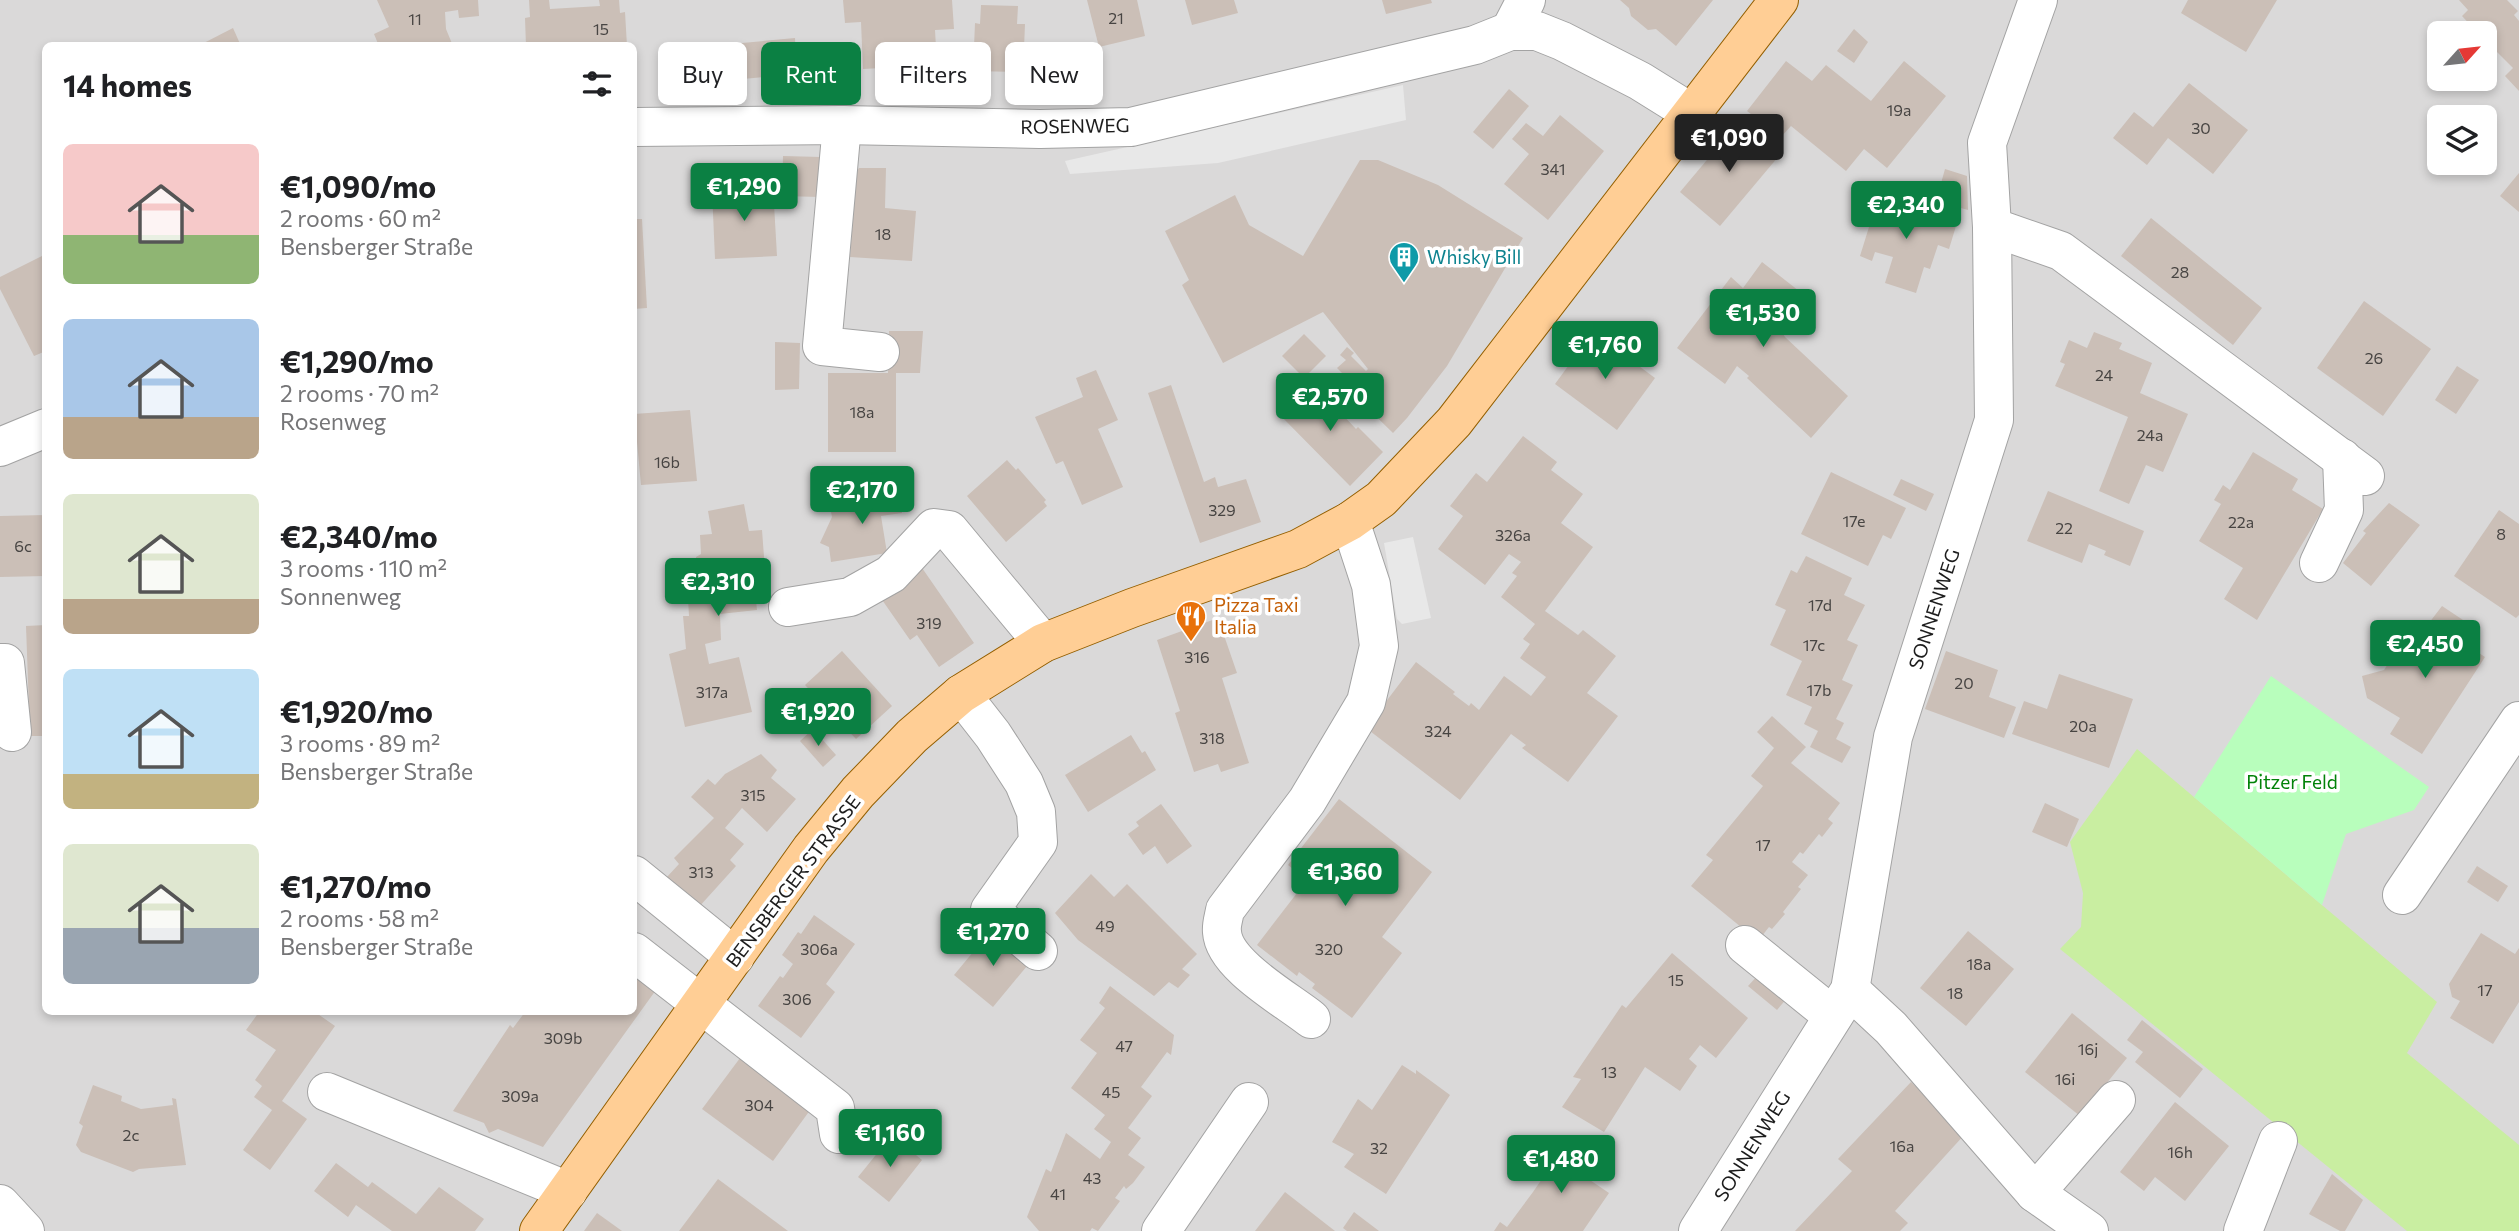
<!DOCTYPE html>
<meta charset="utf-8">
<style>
body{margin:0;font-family:Commissioner,sans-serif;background:#f2f2f2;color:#202124;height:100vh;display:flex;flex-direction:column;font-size:26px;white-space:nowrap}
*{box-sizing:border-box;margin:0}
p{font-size:23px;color:#757577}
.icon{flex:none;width:38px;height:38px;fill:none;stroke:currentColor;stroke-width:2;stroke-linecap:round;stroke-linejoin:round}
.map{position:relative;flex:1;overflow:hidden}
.panel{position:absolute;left:42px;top:42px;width:595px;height:973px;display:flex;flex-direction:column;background:#fff;border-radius:10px;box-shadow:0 4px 10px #0003}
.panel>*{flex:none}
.guide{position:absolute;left:658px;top:42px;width:665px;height:63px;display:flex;gap:14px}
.needle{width:46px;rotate:63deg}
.fabs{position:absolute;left:2427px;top:21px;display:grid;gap:14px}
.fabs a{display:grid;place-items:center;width:70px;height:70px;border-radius:10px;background:#fff;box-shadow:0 4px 10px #0003;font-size:35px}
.price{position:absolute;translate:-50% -60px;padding:0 16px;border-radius:7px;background:#0b8043;color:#fff;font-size:23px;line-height:46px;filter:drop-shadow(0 2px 4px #0008)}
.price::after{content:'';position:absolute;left:50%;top:42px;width:21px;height:16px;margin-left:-10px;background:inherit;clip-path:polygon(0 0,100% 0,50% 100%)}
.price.on{background:#222;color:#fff}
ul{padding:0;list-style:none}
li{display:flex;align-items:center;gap:21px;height:175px;padding:0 21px}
li span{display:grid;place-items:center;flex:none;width:196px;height:140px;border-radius:10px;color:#555}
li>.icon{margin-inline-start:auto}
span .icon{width:84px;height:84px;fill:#fffc;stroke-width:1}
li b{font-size:30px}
h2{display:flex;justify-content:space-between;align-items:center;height:84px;padding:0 21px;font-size:30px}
.chip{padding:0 24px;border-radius:10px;background:#fff;box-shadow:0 4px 10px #0003;font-size:24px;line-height:63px}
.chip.on{background:#0b8043;color:#fff}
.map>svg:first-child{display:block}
.residential{fill:#dad9d9;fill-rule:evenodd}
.grass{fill:#c9eea1}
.park{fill:#b8febc}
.parking{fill:#e8e8e8}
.building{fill:#cbbfb7}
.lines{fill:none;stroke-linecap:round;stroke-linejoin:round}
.minor-casing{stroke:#a3a3a3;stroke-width:40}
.major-casing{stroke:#945f00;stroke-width:40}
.minor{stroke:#fff;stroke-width:38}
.major{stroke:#ffce95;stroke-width:38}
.labels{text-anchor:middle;stroke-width:7;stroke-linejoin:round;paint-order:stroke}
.number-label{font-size:16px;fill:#484543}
.street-label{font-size:19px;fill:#1c1c1c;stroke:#fff}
.culture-label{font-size:19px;fill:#0d838f;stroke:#fff;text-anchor:start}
.food-label{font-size:19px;fill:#c56008;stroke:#fff;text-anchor:start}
.park-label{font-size:19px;fill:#028209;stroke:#fff}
</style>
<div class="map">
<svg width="2519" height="1231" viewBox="0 0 2519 1231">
<rect width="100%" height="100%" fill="#efeae1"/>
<path class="residential" d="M0 0H2519V1231H0ZM2440 33H2485V79H2440ZM46 46H634V1012H46ZM2440 117H2485V163H2440Z"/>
<polygon class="grass" points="2137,749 2437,1002 2407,1053 2519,1145 2519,1231 2407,1231 2060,949 2081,927 2083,893 2070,842"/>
<polygon class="park" points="2271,676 2429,787 2414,810 2346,834 2322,905 2194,797"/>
<g class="parking">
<polygon points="1403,85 1406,120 1218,163 1070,174 1065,161"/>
<polygon points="1413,537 1431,618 1402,624 1397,619 1384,543"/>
</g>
<g class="building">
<polygon points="377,0 478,0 479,16 459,18 458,10 445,12 446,29 453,46 379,46 374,34 389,27"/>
<polygon points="529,0 549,0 550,9 600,6 599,0 619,0 620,13 625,12 627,46 526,46 525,18 530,17"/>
<polygon points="843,0 952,0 954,29 935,30 937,65 863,69 861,22 845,23"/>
<polygon points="1087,0 1137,0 1145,36 1099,47"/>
<polygon points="1185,0 1234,0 1238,13 1192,25"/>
<polygon points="1382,0 1431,0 1432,3 1386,14"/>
<polygon points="1620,0 1713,0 1676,46 1656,29 1648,30 1631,16 1629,8"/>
<polygon points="2188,0 2277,0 2246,52 2181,13"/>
<polygon points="2459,0 2507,0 2518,11 2514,15 2519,21 2519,91 2505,76 2513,68 2485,40 2485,33 2478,33 2462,16 2468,10"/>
<polygon points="981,5 1018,6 1017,24 1025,24 1024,48 1043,48 1043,87 1024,87 1024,72 973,71 975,23 980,24"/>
<polygon points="233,28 241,46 198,46"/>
<polygon points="1854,29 1868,42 1854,63 1837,51"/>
<polygon points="795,38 796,62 806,61 807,72 826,70 828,95 766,100 764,77 701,83 698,47"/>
<polygon points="1786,61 1812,81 1826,65 1871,101 1904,61 1946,96 1887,168 1864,149 1846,171 1791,126 1781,137 1747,111"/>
<polygon points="2189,83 2248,130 2213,174 2168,138 2147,165 2113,138 2134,112 2153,127"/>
<polygon points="1509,89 1529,106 1493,149 1473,132"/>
<polygon points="1560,115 1604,151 1548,220 1504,184 1529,154 1512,139 1526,123 1543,136"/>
<polygon points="1738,123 1778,157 1720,226 1680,192"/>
<polygon points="783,156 821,157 820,197 782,196"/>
<polygon points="1360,160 1378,160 1438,185 1523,238 1447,366 1407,418 1393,433 1348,389 1353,384 1337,368 1346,360 1340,355 1347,347 1354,353 1351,356 1366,371 1368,369 1323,312 1223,363 1182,285 1189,280 1165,231 1235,195 1249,225 1303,256"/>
<polygon points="859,168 886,168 885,208 916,211 912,261 850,257 854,206 848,205 851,180"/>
<polygon points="1945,169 1967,176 1968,210 1936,201"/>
<polygon points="2519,173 2519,212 2500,196"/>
<polygon points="773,187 777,256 715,259 712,190"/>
<polygon points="1878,198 1946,219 1945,223 1956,226 1949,249 1938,245 1930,269 1924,267 1916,293 1885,283 1893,257 1875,252 1872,261 1860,256"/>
<polygon points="2151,218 2262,308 2233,345 2121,256"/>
<polygon points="634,219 642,219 647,308 634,309"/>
<polygon points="46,254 46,351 34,356 0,289 0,277"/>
<polygon points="1762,262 1799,291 1776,322 1785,337 1848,396 1811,438 1747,378 1749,376 1737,366 1725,384 1677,348 1731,277 1743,288"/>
<polygon points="2364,301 2431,349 2383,416 2317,368"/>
<polygon points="889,331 923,331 920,373 896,373 896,452 828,452 828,373 888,373"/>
<polygon points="1593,332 1655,378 1617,430 1555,384"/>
<polygon points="2094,332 2122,343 2119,349 2152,363 2140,393 2188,414 2163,472 2146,465 2129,504 2099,491 2128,417 2055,386 2065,364 2060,362 2069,340 2087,348"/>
<polygon points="1304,334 1326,356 1304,378 1282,356"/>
<polygon points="775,342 800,343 799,389 775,390"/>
<polygon points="2457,366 2479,380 2456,414 2435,400"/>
<polygon points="1096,370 1118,420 1098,429 1123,487 1082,505 1063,461 1056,464 1035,417 1083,397 1076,378"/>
<polygon points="1310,380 1356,429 1358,427 1383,452 1350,486 1278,413"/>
<polygon points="1171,385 1204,482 1215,477 1218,487 1246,479 1261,522 1200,543 1148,393"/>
<polygon points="690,410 697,481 641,485 637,442 634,443 634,414"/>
<polygon points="1523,436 1557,462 1551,470 1583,494 1561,523 1593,547 1545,611 1578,635 1583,630 1616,656 1587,693 1618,716 1568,782 1522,748 1526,745 1511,734 1460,800 1366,728 1416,662 1455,692 1453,694 1469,706 1471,703 1479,710 1504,676 1531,696 1546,677 1520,658 1530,644 1523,639 1535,624 1501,597 1517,576 1512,573 1521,562 1509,554 1485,585 1438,549 1463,516 1450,506 1476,473 1487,482"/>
<polygon points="2253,452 2298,479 2292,490 2323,509 2257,620 2224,599 2243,568 2199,541 2221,504 2214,500 2223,485 2230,490"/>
<polygon points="1007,460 1016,470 1018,468 1046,500 1044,502 1047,506 1006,542 967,496"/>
<polygon points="1831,472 1906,508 1891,539 1883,535 1868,566 1801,534"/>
<polygon points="896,478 902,513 881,516 887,553 831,562 829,547 820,543 832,517 831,512 877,503 874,482"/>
<polygon points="1901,479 1934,494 1926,511 1893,495"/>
<polygon points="2048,491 2144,531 2130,566 2104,555 2106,551 2089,544 2082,563 2027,541"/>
<polygon points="2389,503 2420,525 2371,586 2343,563 2366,533 2363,531"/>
<polygon points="744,504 749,531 762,530 765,570 753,572 757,610 720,614 721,640 705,644 709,664 739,657 752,712 685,727 669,654 686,649 683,616 689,616 688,599 693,595 692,577 697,576 696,557 701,554 700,535 712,534 708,511"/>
<polygon points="2499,510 2519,524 2519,615 2516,618 2454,576"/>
<polygon points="46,515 46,576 0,577 0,516"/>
<polygon points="1806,556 1852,578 1844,595 1865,605 1847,640 1858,645 1842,680 1853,685 1836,719 1844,723 1836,739 1851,747 1842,763 1810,747 1818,731 1804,724 1812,707 1786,695 1802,661 1770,645 1786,610 1775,605 1791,570 1797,573"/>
<polygon points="920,565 974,643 939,667 917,635 910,640 878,594"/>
<polygon points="2442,606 2472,626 2462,642 2485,657 2422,754 2390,734 2400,718 2367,698 2362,676 2384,670 2407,635 2422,644 2434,626 2429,623"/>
<polygon points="1218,618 1237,673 1222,678 1249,763 1221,772 1218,764 1194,772 1175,713 1180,711 1157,640"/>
<polygon points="46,625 46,736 30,736 26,626"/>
<polygon points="842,651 892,706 856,739 805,685"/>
<polygon points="1946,651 1998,670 1989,697 2016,707 2004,738 1925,709"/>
<polygon points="2059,674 2133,699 2109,768 2012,734 2024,701 2047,709"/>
<polygon points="1772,716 1806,747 1791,763 1840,803 1828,819 1833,823 1822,837 1819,834 1803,854 1800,852 1792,862 1808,875 1798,887 1801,889 1783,912 1785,914 1772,929 1769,927 1758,941 1691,886 1713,860 1706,855 1763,786 1751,776 1774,748 1757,732"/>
<polygon points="813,729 836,755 823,767 800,741"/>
<polygon points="1131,735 1142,753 1145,751 1156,770 1088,812 1065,775"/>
<polygon points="761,754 777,770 771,778 796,799 767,832 742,808 725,828 744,844 730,860 736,866 698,908 666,878 679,864 674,858 714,818 691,797 708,779 715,785 725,774"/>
<polygon points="1339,799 1432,872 1382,937 1402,953 1352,1018 1312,988 1315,984 1299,972 1297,976 1257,945 1307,880 1288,865"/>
<polygon points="2045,803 2079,819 2067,847 2032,832"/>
<polygon points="1161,804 1192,846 1167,864 1155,846 1143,855 1128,834 1139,826 1136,822"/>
<polygon points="2477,866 2508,886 2498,902 2467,882"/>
<polygon points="1091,874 1114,897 1127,884 1197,954 1182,969 1190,975 1178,988 1169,982 1154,996 1078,940 1055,913"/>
<polygon points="814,915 855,944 826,984 835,992 801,1038 758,1006 780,976 783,978 793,964 782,955 798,932 801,934"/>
<polygon points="993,928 1032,960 993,1007 954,975"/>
<polygon points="1968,931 2014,969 1966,1026 1920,988"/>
<polygon points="2481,933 2515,954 2519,948 2519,1002 2493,1044 2450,1018 2460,1001 2452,997 2449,984"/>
<polygon points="1672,953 1748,1018 1716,1058 1700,1045 1689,1059 1697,1066 1680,1091 1645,1067 1604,1132 1562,1107 1581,1079 1573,1077 1622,1005 1626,1008"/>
<polygon points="634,963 661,983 543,1147 498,1129 489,1133 484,1123 453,1111 510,1025 513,1028 525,1012 634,1012"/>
<polygon points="1760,973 1788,997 1777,1010 1748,986"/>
<polygon points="1110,986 1174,1035 1171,1055 1167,1052 1141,1087 1152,1096 1128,1128 1141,1138 1128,1155 1145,1167 1133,1183 1126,1189 1124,1186 1115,1198 1120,1201 1098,1231 1092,1228 1090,1231 1039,1231 1027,1217 1046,1169 1051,1172 1066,1133 1100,1159 1111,1142 1094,1129 1105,1115 1071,1088 1097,1053 1080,1040 1105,1008 1099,1003"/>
<polygon points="259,1012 315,1012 335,1026 282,1101 307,1119 270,1170 243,1150 272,1110 254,1097 262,1086 255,1080 276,1050 246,1030"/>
<polygon points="2072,1013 2127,1058 2080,1116 2025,1072"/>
<polygon points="2142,1020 2203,1069 2180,1098 2135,1062 2143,1052 2127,1040"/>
<polygon points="746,1050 816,1102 773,1161 702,1109"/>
<polygon points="1402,1065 1416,1074 1416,1070 1450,1095 1386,1194 1344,1167 1354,1154 1332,1142 1358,1099 1372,1110"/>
<polygon points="1911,1082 1965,1134 1895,1211 1908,1223 1900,1231 1795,1231 1852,1171 1838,1159"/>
<polygon points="93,1085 122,1096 121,1101 141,1109 173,1105 172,1098 176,1099 186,1165 139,1169 133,1172 81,1152 76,1145 83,1126 79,1123"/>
<polygon points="2175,1102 2229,1146 2185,1201 2155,1177 2144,1191 2120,1172"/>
<polygon points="892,1135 922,1160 889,1202 858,1177"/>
<polygon points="1561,1136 1596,1159 1584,1176 1609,1193 1585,1228 1583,1231 1494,1231 1500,1222 1507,1227 1533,1192 1557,1157 1550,1152"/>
<polygon points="336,1163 368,1187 372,1182 416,1214 439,1187 484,1219 475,1231 392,1231 356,1205 348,1217 314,1191"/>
<polygon points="2332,1174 2363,1200 2345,1231 2340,1231 2309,1214"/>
<polygon points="718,1179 788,1231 679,1231"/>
<polygon points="1285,1192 1335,1231 1255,1231"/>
<polygon points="1354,1212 1379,1231 1347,1231 1343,1228"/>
<polygon points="597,1213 622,1231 584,1231"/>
</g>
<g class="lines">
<g class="minor-casing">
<g id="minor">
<polyline points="1510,31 1526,0"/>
<polyline points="842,125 822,346 880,352"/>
<polyline points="634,127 842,125 1040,129 1131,127 1475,45 1510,31 1537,31 1562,41 1640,81 1693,114"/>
<polyline points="1992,227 2061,251 2365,476"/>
<polyline points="0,447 46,428"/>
<polyline points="2319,563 2344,510 2342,458"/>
<polyline points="788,607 850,597 891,574 934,528 949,530 1043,643"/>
<polyline points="0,663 5,663 12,732"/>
<polyline points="961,694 993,735 1024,783 1036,812 1038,842 990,910 1038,951"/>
<polyline points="634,875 735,957"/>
<polyline points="2402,895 2519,721"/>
<polyline points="1745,945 1833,1016"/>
<polyline points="634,952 835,1108 839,1134"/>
<polyline points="1850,990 1891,1028 2035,1193 2089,1231"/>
<path d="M1311 1019C1286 999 1224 965 1222 932 1221 925 1224 917 1225 910L1307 801 1366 702 1379 646 1371 585 1350 521"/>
<polyline points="327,1092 568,1191"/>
<polyline points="2035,1193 2116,1100"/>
<polyline points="0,1204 25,1231"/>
<polyline points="1161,1231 1249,1102"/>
<polyline points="1698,1231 1850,990 1893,737 1994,420 1992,227 1987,143 2038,0"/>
<polyline points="2243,1231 2278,1141"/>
</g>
</g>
<g class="major-casing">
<polyline id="major" points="539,1231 811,849 858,792 912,736 961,694 1043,643 1132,608 1298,549 1350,521 1381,499 1454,422 1779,0"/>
</g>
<use href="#minor" class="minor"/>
<use href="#major" class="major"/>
</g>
<defs>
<g id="building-pin" transform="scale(1.575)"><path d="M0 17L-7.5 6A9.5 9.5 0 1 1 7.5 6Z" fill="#0f9aa8" stroke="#fff"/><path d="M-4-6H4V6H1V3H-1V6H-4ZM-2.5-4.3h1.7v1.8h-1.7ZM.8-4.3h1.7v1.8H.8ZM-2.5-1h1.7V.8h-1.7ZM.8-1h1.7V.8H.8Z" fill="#fff"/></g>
<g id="restaurant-pin" transform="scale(1.575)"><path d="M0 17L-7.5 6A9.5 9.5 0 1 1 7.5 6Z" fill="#e8710a" stroke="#fff"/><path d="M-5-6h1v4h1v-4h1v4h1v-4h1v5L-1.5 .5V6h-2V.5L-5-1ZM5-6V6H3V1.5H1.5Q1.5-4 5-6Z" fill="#fff"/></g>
</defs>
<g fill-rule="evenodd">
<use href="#building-pin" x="1404" y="257"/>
<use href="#restaurant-pin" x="1191" y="616"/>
</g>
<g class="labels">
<g class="number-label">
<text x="1116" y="24">21</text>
<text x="415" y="25">11</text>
<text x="601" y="35">15</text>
<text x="1899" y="116">19a</text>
<text x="2201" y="134">30</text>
<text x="1553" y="175">341</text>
<text x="883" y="240">18</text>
<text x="2180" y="278">28</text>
<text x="2374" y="364">26</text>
<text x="2104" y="381">24</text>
<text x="862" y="418">18a</text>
<text x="2150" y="441">24a</text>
<text x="667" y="468">16b</text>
<text x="1222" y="516">329</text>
<text x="1854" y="527">17e</text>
<text x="2241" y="528">22a</text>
<text x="2064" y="534">22</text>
<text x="2501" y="540">8</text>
<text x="1513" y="541">326a</text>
<text x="23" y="552">6c</text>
<text x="1820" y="611">17d</text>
<text x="929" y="629">319</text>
<text x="1814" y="651">17c</text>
<text x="1197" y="663">316</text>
<text x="1964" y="689">20</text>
<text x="1819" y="696">17b</text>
<text x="712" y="698">317a</text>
<text x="2083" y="732">20a</text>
<text x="1438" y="737">324</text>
<text x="1212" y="744">318</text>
<text x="753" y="801">315</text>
<text x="1763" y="851">17</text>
<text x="701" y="878">313</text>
<text x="1105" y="932">49</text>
<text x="819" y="955">306a</text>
<text x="1329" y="955">320</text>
<text x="1979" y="970">18a</text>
<text x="1676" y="986">15</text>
<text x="2485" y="996">17</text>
<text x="1955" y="999">18</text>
<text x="797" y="1005">306</text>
<text x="563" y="1044">309b</text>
<text x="1124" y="1052">47</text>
<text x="2088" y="1055">16j</text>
<text x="1609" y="1078">13</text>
<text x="2065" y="1085">16i</text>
<text x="1111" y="1098">45</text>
<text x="520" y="1102">309a</text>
<text x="759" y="1111">304</text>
<text x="131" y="1141">2c</text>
<text x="1902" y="1152">16a</text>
<text x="1379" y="1154">32</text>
<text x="2180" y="1158">16h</text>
<text x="1092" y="1184">43</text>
<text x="1058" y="1200">41</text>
</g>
<g class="street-label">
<text transform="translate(1075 126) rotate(-1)" y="7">ROSENWEG</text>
<text transform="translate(1934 609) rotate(-72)" y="7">SONNENWEG</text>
<text transform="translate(793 881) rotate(-53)" y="7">BENSBERGER STRASSE</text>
<text transform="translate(1752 1146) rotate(-58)" y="7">SONNENWEG</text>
</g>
<g class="culture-label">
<text x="1427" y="264">Whisky Bill</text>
</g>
<g class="food-label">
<text x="1214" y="612">Pizza Taxi<tspan x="1214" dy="22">Italia</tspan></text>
</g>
<g class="park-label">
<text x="2292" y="789">Pitzer Feld</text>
</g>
</g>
</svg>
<div class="fabs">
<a><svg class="needle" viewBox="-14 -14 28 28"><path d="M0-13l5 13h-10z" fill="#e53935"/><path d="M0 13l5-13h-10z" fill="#757577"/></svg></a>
<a><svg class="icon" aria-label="layers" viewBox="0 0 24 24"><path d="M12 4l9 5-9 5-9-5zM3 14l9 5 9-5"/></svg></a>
</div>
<b class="price on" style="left:1729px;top:174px">€1,090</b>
<b class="price" style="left:744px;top:223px">€1,290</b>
<b class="price" style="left:1906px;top:241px">€2,340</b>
<b class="price" style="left:1763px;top:349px">€1,530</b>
<b class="price" style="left:1605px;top:381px">€1,760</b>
<b class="price" style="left:1330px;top:433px">€2,570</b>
<b class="price" style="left:862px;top:526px">€2,170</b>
<b class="price" style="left:718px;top:618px">€2,310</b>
<b class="price" style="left:2425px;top:680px">€2,450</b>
<b class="price" style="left:818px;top:748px">€1,920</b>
<b class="price" style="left:1345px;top:908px">€1,360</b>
<b class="price" style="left:993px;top:968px">€1,270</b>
<b class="price" style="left:890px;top:1169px">€1,160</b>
<b class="price" style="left:1561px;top:1195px">€1,480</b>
<div class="guide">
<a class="chip">Buy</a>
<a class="chip on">Rent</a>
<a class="chip">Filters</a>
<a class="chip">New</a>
</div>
<section class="panel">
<h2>14 homes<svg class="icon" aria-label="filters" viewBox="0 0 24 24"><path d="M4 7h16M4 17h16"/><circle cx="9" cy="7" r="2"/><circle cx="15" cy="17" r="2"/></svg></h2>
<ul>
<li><span style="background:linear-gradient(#f6c9c9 65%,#8fb573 0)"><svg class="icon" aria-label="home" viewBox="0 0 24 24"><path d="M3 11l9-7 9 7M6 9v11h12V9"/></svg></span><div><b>€1,090/mo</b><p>2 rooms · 60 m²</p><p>Bensberger Straße</p></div></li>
<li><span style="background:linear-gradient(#a9c7e8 70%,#b9a48a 0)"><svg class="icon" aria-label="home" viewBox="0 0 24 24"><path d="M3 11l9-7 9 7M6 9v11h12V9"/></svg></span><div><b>€1,290/mo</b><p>2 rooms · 70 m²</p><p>Rosenweg</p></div></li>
<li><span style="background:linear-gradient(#dfe7d0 75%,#b9a48a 0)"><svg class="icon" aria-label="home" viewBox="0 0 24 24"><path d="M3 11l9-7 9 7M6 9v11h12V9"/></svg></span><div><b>€2,340/mo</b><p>3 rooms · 110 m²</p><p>Sonnenweg</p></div></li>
<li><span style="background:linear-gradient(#bfe0f5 75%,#c2b280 0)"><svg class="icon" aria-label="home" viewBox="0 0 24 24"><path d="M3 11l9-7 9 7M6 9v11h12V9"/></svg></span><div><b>€1,920/mo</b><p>3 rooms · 89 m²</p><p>Bensberger Straße</p></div></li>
<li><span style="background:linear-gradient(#dfe7d0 60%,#9aa5b1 0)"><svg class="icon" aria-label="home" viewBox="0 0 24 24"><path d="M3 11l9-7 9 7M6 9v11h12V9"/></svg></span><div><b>€1,270/mo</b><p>2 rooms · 58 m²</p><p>Bensberger Straße</p></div></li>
</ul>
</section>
</div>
